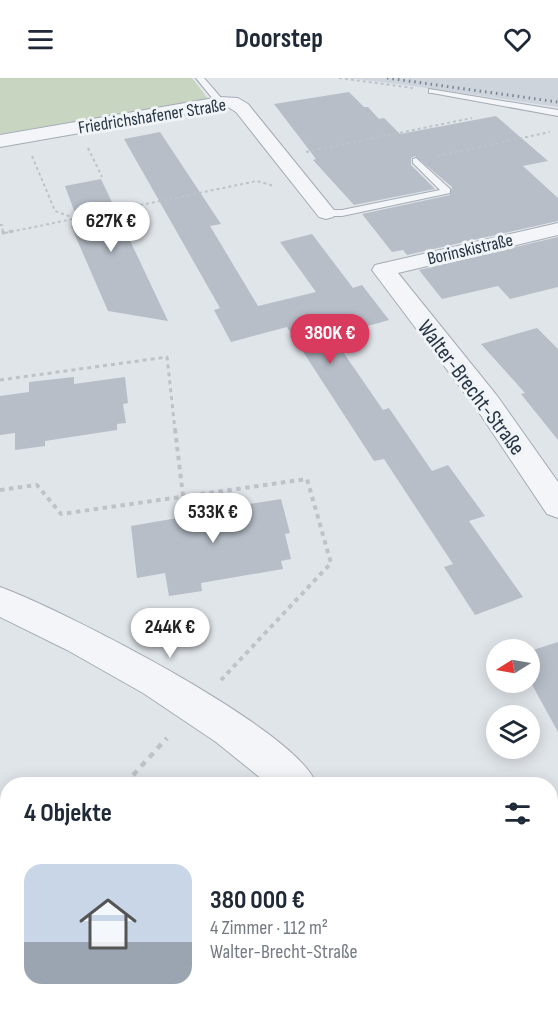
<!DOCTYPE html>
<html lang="de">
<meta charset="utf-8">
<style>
body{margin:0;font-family:"Sofia Sans Condensed",sans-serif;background:#f2f2f3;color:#1f2937;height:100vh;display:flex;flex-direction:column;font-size:22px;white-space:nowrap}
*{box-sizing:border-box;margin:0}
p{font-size:20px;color:#747a83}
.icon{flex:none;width:33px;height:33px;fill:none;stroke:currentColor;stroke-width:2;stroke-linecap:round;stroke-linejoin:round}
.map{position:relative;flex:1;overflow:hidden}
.side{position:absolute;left:0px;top:699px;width:558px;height:234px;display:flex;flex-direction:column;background:#fff;border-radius:24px 24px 0 0;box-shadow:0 3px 15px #0003}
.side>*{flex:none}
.needle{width:39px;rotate:259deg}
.buttons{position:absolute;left:486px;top:561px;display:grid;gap:12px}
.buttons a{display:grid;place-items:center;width:54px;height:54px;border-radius:50%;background:#fff;box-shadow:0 3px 15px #0003;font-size:30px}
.price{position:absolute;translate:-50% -51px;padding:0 14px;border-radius:21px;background:#fff;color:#222;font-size:20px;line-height:39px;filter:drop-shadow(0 2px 3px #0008)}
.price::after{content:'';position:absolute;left:50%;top:36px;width:18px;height:14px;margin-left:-9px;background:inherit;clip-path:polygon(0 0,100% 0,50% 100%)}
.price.selected{background:#d93b5f;color:#fff}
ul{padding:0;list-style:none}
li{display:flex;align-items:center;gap:18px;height:150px;padding:0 24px}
li span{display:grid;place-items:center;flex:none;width:168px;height:120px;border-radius:18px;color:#555}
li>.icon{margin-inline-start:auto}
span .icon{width:72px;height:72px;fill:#fffc;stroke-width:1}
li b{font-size:26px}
h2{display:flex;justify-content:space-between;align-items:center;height:72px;padding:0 24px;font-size:26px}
header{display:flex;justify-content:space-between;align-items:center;height:78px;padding:0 24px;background:#fff;font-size:27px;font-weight:700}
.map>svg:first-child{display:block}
.built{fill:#ced4dc}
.green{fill:#c7d5c1}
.building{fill:#b7bec8}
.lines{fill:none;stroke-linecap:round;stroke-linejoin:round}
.service-casing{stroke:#a5acb5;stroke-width:2}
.minor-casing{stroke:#a5acb5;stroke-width:2}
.path-far3{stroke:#bec3c9;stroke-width:2;stroke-dasharray:3 3;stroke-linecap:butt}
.path-far2{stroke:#bec3c9;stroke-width:3;stroke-dasharray:4 4;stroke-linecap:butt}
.path-far1{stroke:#bec3c9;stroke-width:4;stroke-dasharray:4.5 4.5;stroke-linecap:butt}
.path{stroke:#bec3c9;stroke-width:4.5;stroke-dasharray:6 6;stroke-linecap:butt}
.service{fill:#f3f5f8;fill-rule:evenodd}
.minor{fill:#f3f5f8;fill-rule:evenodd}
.rail{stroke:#788595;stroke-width:3;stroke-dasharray:1.5 4;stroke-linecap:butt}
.labels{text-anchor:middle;stroke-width:6;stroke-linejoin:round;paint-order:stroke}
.far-street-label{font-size:18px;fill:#273443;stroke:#f0f4f7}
.street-label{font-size:22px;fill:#273443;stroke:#f0f4f7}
</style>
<header><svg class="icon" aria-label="menu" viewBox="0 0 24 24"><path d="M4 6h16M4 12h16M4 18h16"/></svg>Doorstep<svg class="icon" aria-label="heart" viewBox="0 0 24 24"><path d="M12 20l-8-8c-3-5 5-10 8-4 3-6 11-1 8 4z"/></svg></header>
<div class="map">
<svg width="558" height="933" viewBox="0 0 558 933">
<rect width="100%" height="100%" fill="#e0e5ea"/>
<polygon class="built" points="348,0 558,0 558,29 406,7"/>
<polygon class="green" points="0,0 192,0 208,21 0,56"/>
<g class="building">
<polygon points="349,14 364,29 368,29 379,41 384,40 400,56 496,38 548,83 523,88 558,120 558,143 407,177 403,172 392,174 362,136 450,117 452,109 415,78 411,80 411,87 435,111 354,127 313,82 316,81 274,26"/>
<polygon points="160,54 221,146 210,148 258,228 316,214 280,164 312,156 353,210 362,207 389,242 332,258 383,332 389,330 432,393 448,387 485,438 469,443 523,519 475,537 444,489 453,486 384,381 374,383 287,249 231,264 214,232 220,230 124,61"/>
<polygon points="101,101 168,243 108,233 71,148 79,146 65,108"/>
<polygon points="558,159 558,209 510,221 498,208 442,221 419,192"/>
<polygon points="537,250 558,271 558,362 521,316 525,315 481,266"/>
<polygon points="74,299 74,306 125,299 128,325 123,326 126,345 117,346 117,352 45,363 45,368 15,372 15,355 0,357 0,318 29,314 29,304"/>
<polygon points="222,421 224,430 281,421 290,455 285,456 291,481 281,483 283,491 201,505 202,513 169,518 165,495 137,500 131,448 189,438 188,426"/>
<polygon points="558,564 558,654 530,603 530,573"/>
</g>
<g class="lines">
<g class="service-casing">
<g id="service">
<polygon points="196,0 204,0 223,22 223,26 217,26"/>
<polygon points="429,11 558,32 558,38 432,15 429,15"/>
<polygon points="416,80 450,111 450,115 342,138 326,138 321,135 326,132 342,132 440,112 413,85 413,81"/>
</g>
</g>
<g class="minor-casing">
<g id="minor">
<polygon points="220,19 238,20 248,26 333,131 337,135 333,139 326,141 319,139 236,34 228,29 0,69 0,57"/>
<polygon points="558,145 558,157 398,195 498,319 558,404 558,440 547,436 478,333 372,192 375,187"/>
<path d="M0 509C59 530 299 652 316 706H268L216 664 143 615 67 572 0 539Z"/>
<polygon points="490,926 539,926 542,933 493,933"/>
</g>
</g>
<g class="path-far3">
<polyline points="339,0 413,10"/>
<polyline points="88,70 102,99"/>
<polyline points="306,74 472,40"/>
<polyline points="32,78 55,133 74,140"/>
<polyline points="437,78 550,54"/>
<polyline points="0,147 2,147 3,155"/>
<polyline points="5,155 257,103 274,108"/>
</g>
<g class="path-far2">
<polyline points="3,153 3,155 13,153"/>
<polyline points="0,302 167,279 175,352"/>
</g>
<g class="path-far1">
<polyline points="175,351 183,418"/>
<polyline points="0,412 37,407 61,436 307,401 331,485 221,602"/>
</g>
<g class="path">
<polyline points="125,706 167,660"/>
<polyline points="0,794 8,793"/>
<polyline points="273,933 278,926"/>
</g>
<use href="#service" class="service"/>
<use href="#minor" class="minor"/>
<polyline class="rail" points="387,0 558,24"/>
</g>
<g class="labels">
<g class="far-street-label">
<text transform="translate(152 38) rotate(-9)" y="6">Friedrichshafener Straße</text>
<text transform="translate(470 171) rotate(-13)" y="6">Borinskistraße</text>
</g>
<g class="street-label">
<text transform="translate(472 309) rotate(53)" y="8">Walter-Brecht-Straße</text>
</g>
</g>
</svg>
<div class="buttons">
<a><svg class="needle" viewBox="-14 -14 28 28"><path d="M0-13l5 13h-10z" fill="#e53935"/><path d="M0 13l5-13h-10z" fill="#747a83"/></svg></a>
<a><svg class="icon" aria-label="layers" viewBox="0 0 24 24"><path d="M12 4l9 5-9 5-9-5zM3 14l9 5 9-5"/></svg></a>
</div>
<b class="price" style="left:111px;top:175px">627K €</b>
<b class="price selected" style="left:330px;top:287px">380K €</b>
<b class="price" style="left:213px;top:466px">533K €</b>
<b class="price" style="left:170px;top:581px">244K €</b>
<section class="side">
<h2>4 Objekte<svg class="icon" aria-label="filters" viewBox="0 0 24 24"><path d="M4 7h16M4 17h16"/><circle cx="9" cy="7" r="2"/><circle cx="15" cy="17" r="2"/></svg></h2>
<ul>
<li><span style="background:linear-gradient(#c9d6e8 65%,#9aa5b1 0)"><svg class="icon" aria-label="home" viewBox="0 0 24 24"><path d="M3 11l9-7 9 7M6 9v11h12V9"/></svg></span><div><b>380 000 €</b><p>4 Zimmer · 112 m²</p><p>Walter-Brecht-Straße</p></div></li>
</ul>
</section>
</div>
